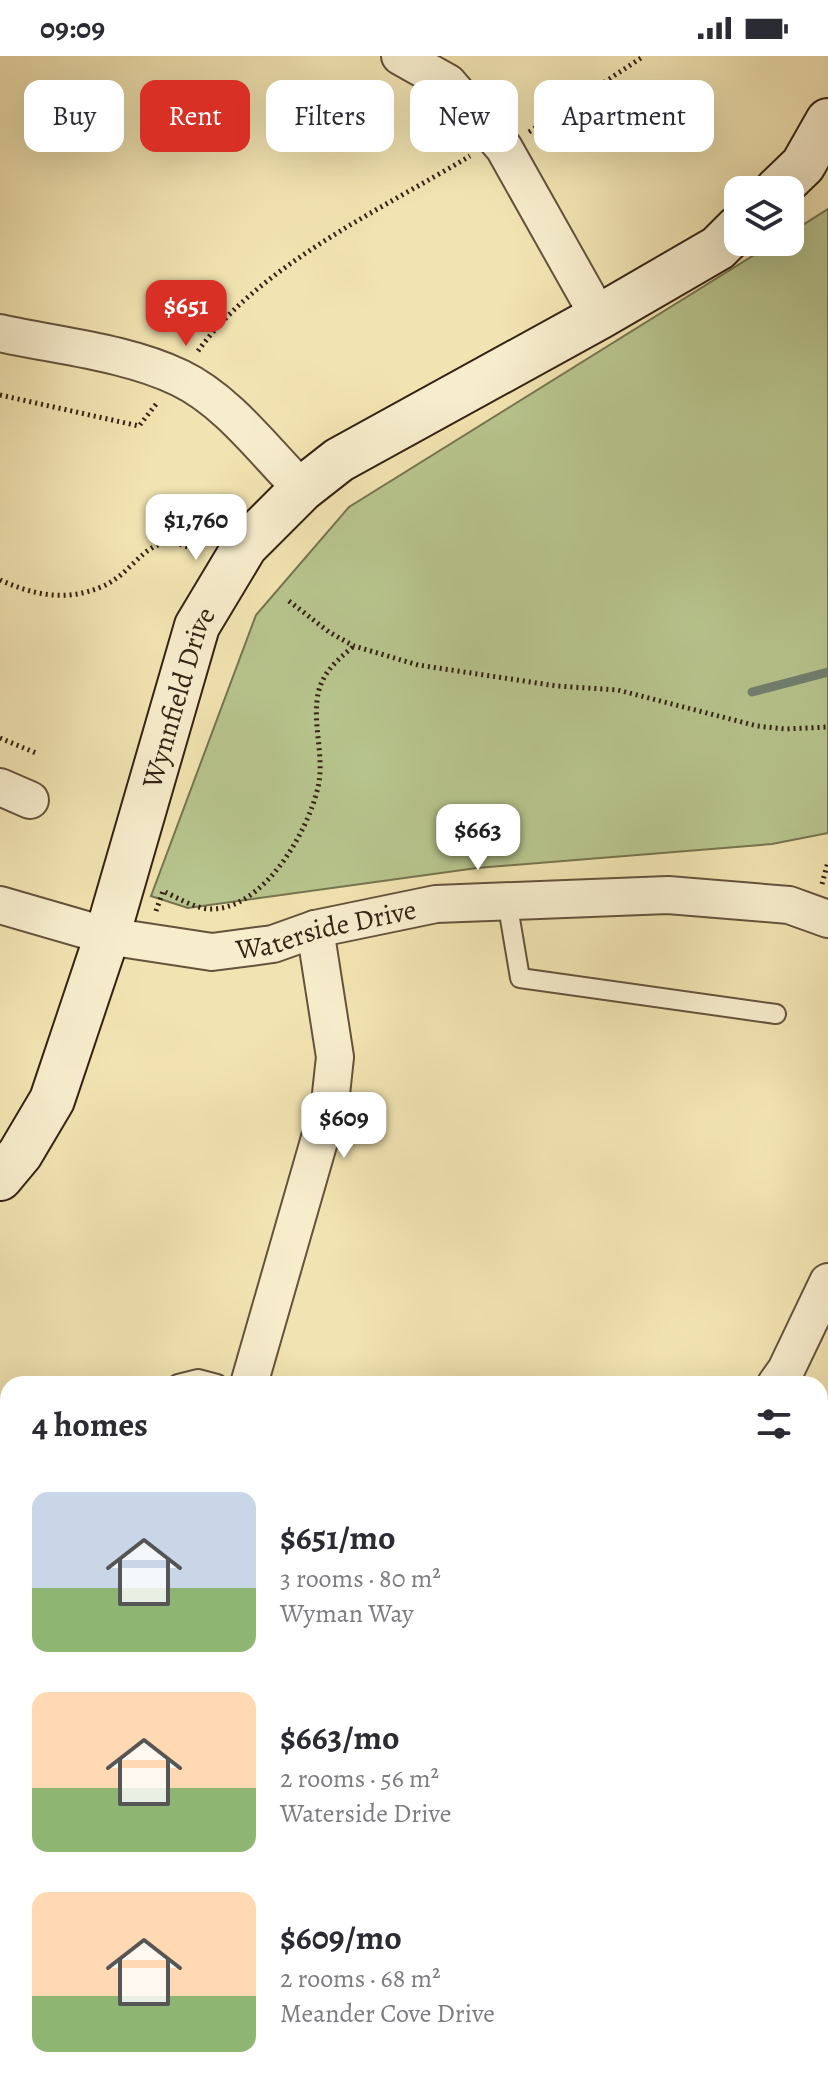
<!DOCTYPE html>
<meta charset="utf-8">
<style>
body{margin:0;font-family:Alegreya,serif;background:#f7f7f7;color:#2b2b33;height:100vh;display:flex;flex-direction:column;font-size:30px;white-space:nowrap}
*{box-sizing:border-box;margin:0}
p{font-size:26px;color:#7c7c81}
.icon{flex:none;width:44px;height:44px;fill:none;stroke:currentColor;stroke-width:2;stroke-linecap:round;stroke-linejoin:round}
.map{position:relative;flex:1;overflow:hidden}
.sheet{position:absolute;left:0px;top:1320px;width:828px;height:712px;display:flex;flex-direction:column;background:#fff;border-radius:24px 24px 0 0;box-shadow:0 8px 32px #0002}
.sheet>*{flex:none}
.hud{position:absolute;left:24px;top:24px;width:780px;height:72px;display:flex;gap:16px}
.controls{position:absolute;left:724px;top:120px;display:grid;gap:16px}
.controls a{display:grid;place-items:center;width:80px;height:80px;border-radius:16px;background:#fff;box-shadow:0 8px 32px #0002;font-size:40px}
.price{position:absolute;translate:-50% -68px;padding:0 18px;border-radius:16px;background:#fff;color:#222;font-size:26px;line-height:52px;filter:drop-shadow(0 2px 4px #0008)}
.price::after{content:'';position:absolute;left:50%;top:48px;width:24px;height:18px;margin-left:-12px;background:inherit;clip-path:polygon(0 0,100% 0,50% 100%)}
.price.selected{background:#d93025;color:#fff}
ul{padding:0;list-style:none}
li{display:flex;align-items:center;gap:24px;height:200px;padding:0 32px}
li span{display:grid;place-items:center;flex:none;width:224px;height:160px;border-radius:16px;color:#555}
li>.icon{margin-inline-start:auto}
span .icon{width:96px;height:96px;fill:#fffc;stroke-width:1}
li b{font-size:34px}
h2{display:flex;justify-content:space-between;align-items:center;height:96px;padding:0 32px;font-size:34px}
.chip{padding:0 28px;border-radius:16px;background:#fff;box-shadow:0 8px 32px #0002;font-size:28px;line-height:72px}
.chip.selected{background:#d93025;color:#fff}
.status{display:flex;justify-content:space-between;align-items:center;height:56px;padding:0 40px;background:#fff;direction:ltr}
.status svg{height:22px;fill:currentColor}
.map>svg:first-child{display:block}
.green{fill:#b8c58e;stroke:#767450;stroke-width:2}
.water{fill:#9bbeb0;stroke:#728071;stroke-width:2}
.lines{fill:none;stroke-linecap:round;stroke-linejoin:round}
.stream{stroke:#728071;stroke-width:9}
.lane-casing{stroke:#64523b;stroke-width:22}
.street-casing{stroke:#64523b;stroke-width:40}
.secondary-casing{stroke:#342213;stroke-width:48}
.path{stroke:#342213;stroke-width:5;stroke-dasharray:2 4;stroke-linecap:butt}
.lane{stroke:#f7edcd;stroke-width:18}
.street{stroke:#f7edcd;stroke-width:36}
.secondary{stroke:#f7edcd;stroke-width:44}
.labels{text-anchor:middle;stroke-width:6;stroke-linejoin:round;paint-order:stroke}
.street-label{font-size:28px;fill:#342213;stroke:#f7edcd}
</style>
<div class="status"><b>09:09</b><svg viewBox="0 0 49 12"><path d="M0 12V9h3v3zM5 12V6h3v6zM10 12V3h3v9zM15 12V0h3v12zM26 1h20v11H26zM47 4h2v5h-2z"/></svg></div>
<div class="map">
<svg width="828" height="2032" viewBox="0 0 828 2032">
<rect width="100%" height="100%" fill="#f2e4b2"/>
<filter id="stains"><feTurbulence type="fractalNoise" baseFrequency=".0025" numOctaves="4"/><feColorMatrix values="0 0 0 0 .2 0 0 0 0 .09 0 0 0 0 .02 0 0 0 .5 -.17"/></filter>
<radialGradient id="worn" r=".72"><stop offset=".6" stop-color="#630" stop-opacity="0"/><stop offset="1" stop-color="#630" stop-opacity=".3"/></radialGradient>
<g class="green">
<polygon points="828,153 828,777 772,788 477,812 188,852 151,840 256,559 349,451 775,186 790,186 790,177"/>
<polygon points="820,1516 828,1520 828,1744 820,1738"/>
<polygon points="828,1747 828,1869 820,1881 820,1757"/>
<polygon points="499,2024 724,2024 719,2032 472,2032"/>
</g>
<polygon class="water" points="828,1869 828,2032 719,2032 724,2024 820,2024 820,1881"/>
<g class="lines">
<polyline class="stream" points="752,636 828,616"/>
<g class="lane-casing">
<g id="lane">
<polyline points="507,845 520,922 776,958"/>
<polyline points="178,1328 198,1323 217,1328"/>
</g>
</g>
<g class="street-casing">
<g id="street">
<polyline points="400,0 448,27 504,92 599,261"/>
<path d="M0 277C58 290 126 296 180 322 228 345 265 396 302 433"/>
<polyline points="0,731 30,744"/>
<path id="s1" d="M0 849 107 880 212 896 273 888 315 873 436 848 668 839 789 849 828 863"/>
<polyline points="249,1328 330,1047 335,1001 315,873"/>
<polyline points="776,1328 786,1314 828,1226"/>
<polyline points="0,1843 8,1841"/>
<polyline points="0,1990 8,1988"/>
</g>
</g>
<g class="secondary-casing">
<g id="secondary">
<polyline points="777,134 803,109 828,65"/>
<path id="s2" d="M0 1122 20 1098 52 1044 107 880 197 570 245 490 302 433 339 404 599 261 718 192 738 172"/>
</g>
</g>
<g class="path">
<polyline points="529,76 644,0"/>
<path d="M198 295C260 209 380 154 470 100"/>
<polyline points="0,339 139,370 157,347"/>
<path d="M0 524C34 539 65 546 101 531 139 516 147 468 196 495"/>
<polyline points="289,545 329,576 354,590 418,609 557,630 618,634 757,670 785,673 828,671"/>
<polyline points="0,682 36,697"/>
<polyline points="822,828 828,806"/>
<path d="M156 855 163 835C176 841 194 852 209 853 263 855 308 776 318 731 325 701 312 669 318 638 322 617 338 603 354 590"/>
<polyline points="820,1586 828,1594"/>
<polyline points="820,1834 828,1828"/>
<polyline points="647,2032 653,2024"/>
</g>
<use href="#lane" class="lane"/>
<use href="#street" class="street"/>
<use href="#secondary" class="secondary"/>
</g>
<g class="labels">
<g class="street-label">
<text dy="10" stroke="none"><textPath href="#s2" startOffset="516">Wynnfield Drive</textPath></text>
<text dy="10" stroke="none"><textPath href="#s1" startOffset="334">Waterside Drive</textPath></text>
</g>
</g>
<rect width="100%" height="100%" filter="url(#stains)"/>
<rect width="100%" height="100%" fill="url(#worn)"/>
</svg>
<div class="controls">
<a><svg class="icon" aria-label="layers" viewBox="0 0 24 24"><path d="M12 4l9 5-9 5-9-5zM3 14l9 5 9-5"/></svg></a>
</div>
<b class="price selected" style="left:186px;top:292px">$651</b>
<b class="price" style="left:196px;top:506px">$1,760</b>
<b class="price" style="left:478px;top:816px">$663</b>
<b class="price" style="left:344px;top:1104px">$609</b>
<div class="hud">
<a class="chip">Buy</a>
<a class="chip selected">Rent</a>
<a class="chip">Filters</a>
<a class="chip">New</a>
<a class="chip">Apartment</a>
</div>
<section class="sheet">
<h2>4 homes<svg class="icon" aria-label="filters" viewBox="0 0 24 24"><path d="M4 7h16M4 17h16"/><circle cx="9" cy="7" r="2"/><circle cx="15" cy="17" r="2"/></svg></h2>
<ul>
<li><span style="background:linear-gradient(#c9d6e8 60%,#8fb573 0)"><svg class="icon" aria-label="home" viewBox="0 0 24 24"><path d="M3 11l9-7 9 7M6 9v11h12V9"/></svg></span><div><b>$651/mo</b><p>3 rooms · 80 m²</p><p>Wyman Way</p></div></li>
<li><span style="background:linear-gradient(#ffd9b3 60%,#8fb573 0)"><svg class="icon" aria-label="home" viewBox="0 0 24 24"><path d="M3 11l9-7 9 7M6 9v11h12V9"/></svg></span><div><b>$663/mo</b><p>2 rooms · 56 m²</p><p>Waterside Drive</p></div></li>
<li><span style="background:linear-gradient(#ffd9b3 65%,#8fb573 0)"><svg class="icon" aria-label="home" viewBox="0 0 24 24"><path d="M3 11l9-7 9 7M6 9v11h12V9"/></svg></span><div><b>$609/mo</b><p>2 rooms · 68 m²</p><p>Meander Cove Drive</p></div></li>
</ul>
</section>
</div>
